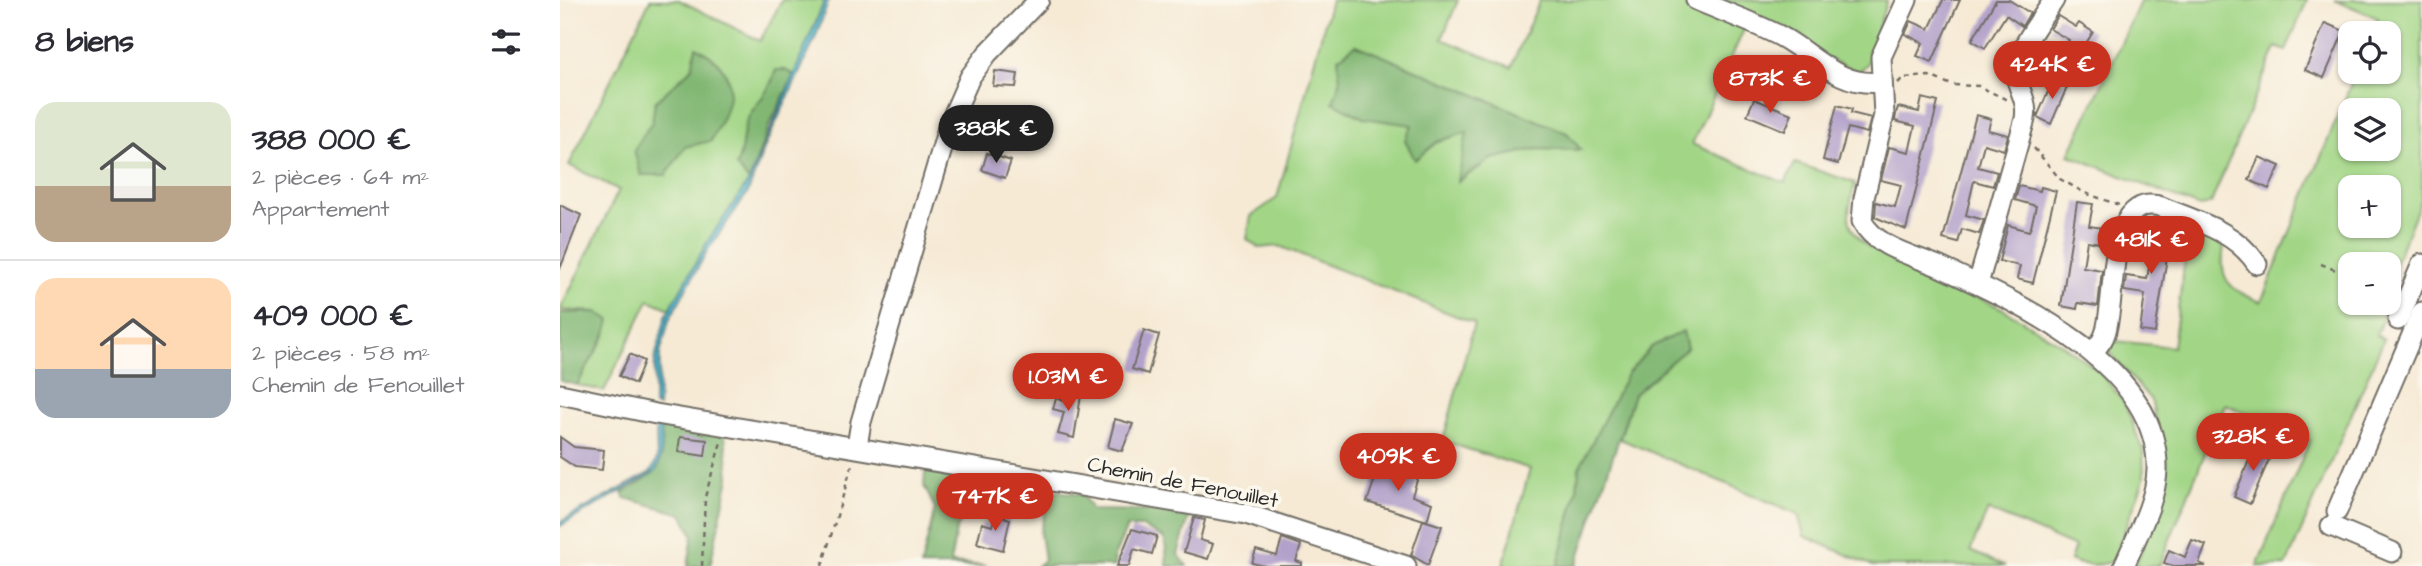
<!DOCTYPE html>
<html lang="fr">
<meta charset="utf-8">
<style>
body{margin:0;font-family:"Architects Daughter",sans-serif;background:#f2f2f3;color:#2b2b33;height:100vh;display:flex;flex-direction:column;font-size:26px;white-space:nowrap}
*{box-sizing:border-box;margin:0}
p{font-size:23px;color:#7c7c81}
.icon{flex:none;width:38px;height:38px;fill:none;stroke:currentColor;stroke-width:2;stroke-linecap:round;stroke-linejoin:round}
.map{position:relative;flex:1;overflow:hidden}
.side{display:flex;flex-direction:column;background:#fff;width:560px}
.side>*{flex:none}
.tools{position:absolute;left:1778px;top:21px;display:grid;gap:14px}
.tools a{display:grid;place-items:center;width:63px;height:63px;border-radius:14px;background:#fff;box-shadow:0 2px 5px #0004;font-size:35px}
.price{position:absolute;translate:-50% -60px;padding:0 16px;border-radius:24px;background:#c8321e;color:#fff;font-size:23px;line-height:46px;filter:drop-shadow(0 2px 4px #0008)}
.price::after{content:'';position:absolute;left:50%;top:42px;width:21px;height:16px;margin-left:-10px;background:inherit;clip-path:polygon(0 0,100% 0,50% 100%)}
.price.on{background:#222;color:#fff}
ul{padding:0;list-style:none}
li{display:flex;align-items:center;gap:21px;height:175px;padding:0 35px}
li+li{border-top:2px solid #e1e1e2}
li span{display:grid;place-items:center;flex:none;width:196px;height:140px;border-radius:21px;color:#555}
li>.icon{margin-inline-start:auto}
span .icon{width:84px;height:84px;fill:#fffc;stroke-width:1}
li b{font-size:30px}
h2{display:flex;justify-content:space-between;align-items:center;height:84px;padding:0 35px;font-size:30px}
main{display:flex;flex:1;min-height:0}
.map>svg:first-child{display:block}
.green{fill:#a2d686;stroke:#668058;stroke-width:2;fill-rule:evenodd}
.forest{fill:#81b773;stroke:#56714f;stroke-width:2}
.water{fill:#51b8cf;stroke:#3e727d;stroke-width:2}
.building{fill:#b2a1ca}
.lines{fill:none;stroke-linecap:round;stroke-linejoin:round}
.minor-casing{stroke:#726e66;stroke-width:23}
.path{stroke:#726e66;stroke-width:2.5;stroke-dasharray:5 5;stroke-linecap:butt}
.minor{stroke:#fff;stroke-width:19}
.labels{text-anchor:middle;stroke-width:7;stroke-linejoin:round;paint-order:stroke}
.street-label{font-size:21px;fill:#2b2b2b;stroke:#fbf7ec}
</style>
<main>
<section class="side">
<h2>8 biens<svg class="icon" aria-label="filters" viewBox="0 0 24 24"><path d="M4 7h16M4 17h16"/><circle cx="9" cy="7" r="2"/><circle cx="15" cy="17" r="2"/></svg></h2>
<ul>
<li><span style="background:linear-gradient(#dfe7d0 60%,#b9a48a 0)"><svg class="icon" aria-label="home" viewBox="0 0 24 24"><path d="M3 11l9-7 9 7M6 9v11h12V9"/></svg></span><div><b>388 000 €</b><p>2 pièces · 64 m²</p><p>Appartement</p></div></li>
<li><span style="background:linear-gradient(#ffd9b3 65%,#9aa5b1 0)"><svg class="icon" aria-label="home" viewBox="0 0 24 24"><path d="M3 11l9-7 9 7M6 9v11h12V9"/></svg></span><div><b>409 000 €</b><p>2 pièces · 58 m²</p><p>Chemin de Fenouillet</p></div></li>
</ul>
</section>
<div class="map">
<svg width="1862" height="566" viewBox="0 0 1862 566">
<rect width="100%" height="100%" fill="#fbf7ec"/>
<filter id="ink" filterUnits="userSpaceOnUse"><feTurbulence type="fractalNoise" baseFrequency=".0143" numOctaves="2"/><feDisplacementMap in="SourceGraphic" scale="14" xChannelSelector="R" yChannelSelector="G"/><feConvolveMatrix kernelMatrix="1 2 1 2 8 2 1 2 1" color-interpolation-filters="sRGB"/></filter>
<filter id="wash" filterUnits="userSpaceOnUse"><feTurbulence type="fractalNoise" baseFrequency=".00686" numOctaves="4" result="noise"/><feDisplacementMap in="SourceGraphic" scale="28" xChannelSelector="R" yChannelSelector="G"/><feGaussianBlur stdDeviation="1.57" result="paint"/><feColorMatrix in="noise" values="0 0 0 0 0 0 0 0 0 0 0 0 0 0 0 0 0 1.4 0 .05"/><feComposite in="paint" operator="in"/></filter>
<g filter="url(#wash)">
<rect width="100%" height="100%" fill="#f6ead5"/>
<g class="green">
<path d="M90 0H119L200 41 222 0H265L234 75 225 70H216C209 94 198 100 188 118 180 135 185 150 176 166L189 181 148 241 110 309 89 300 44 391 17 385 46 334 37 312 0 310 59 190 9 165Z"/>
<path d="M771 0H898L882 39 951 67 980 0H1327L1307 64 1299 72 1266 58 1239 35 1191 14 1132 144 1225 183 1235 163 1295 183C1288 213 1282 226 1309 247L1441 308 1503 345 1539 371 1565 404 1583 451 1584 479 1553 561C1541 566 1521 566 1510 560L1515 547 1428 510 1410 551 1445 566H1313L1244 536 1238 514 1060 439 1074 394 1127 348 1091 347 1019 468 1017 490 998 566H943L970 469 883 441 914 323 719 246 699 248 687 239 691 216 717 198ZM796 45 1007 133 1021 150 976 149 931 159 899 181 908 132 877 142 853 125 773 102Z"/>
<polygon points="1581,0 1747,0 1726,51 1716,47 1651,203 1640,207 1509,155"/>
<path d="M1775 0H1862V198L1829 278V264H1790V303H1819L1816 310 1825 314 1816 335 1824 339 1726 566H1697L1750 440 1665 404 1599 566H1575L1604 491 1607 466 1591 400 1549 352 1555 341 1613 347 1629 229 1664 246C1658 281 1669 289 1701 302L1796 72H1829V33H1812L1818 18ZM1790 110H1829V149H1790ZM1790 187H1829V226H1790Z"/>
</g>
<g class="forest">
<polygon points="796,45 1007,133 1021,150 976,149 931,159 898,181 907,132 877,142 855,160 845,140 852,125 803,118 773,102 780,82 778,58"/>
<path d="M136 47C183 72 173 101 151 141L125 147 106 175H81L74 150 92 122 95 102 132 68Z"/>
<path d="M216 70H225L234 75 209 126 189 181 176 166C185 150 180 135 188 118 198 99 209 94 216 70Z"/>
<polygon points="37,312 50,320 46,334 17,385 0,381 0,313"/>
<polygon points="1123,331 1127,348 1074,394 1016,566 998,566 1017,490 1019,468 1067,374 1091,347"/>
<path d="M100 422 165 436 169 477 150 566H128L133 535 122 514 65 498 62 493C99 473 105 465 100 422Z"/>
<polygon points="365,471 523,495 532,510 604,511 629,517 618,554 627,566 607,566 605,539 583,527 567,527 554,557 555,566 477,566 484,560 480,533 486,509 437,508 404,514 396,531 390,563 427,566 361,566 375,508 364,486"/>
</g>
<g class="water">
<polygon points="265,0 269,0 254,41 206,144 188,192 147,251 109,320 100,354 98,407 94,406 95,359 106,316 148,241 189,181"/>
<path d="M96 421 100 422C102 439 104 458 95 472L0 526V522L91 472 97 459Z"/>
</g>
<g id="blocks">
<g class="building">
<polygon points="1383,0 1400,0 1372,62 1357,56 1363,43 1345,34 1351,21 1369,29"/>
<polygon points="1436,0 1449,0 1470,13 1462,26 1446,15 1425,48 1412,40"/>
<polygon points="1498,16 1516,27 1519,23 1533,32 1515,61 1501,52 1509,40 1490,29"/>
<polygon points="1765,23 1784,31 1764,78 1745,70"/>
<polygon points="435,71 458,74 456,87 433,86"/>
<polygon points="1494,78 1508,85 1491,124 1477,117"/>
<polygon points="1362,98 1378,102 1346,230 1315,217 1316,202 1335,207 1341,185 1321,180 1329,147 1349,152 1355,126 1335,121 1336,114 1338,107 1359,112"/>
<polygon points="1194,99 1232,114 1225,131 1187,115"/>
<polygon points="1277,105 1292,109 1291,113 1311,118 1307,133 1288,128 1278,164 1263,160"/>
<polygon points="1416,115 1431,119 1428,130 1448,135 1444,150 1424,144 1418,167 1437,172 1433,186 1414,181 1406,215 1424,220 1419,234 1402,229 1398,243 1383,239"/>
<polygon points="427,153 451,161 445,178 422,170"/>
<polygon points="1699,157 1720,166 1709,189 1689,180"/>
<polygon points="1459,186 1480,191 1481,187 1496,191 1473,283 1457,279 1460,266 1439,261 1448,225 1469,231 1471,227 1476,206 1455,200"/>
<polygon points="1517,202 1533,204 1529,226 1550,229 1546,244 1527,241 1523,267 1542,270 1538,306 1518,303 1517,309 1501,306"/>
<polygon points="0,205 21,215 0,269"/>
<polygon points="1595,229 1611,232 1595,333 1580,331 1585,294 1564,291 1566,276 1587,279 1591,255 1570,252 1573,237 1593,240"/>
<polygon points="584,330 599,335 588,374 572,369"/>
<polygon points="70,354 84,361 75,384 59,376"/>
<polygon points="506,391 521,396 514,438 498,434 504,412 493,409 496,398 503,400"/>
<polygon points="555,419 573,424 562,451 548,447"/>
<polygon points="0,437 14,447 44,450 42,470 15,467 0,457"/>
<polygon points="120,437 147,440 145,456 118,452"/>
<polygon points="1696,443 1713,450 1690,504 1674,497"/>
<polygon points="820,464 858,477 852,496 872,503 867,521 807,502"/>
<polygon points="436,515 450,519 443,550 417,543 422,523 432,526"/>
<polygon points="634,518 645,520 640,540 653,544 648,559 624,552"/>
<polygon points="863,520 882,526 868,565 851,555"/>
<polygon points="572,529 597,536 592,554 574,549 569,566 557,566"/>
<polygon points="722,538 741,545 736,561 742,563 742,566 705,566 692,563 696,550 717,556"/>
<polygon points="1632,540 1646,545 1639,563 1646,566 1613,566 1604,563 1609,550 1625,557"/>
</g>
</g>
</g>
<g filter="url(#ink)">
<use href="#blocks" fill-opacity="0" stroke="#726e66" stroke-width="2"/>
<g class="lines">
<g class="minor-casing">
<g id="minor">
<path d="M1136 0C1164 12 1193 22 1220 36 1254 54 1278 87 1320 82"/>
<path d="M1347 0 1321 57 1324 115 1304 198 1302 221C1315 247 1352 255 1378 266 1457 302 1600 366 1597 470 1596 502 1576 537 1564 566"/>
<path d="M1418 284 1465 119C1468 100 1459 92 1456 75 1452 56 1483 17 1494 0"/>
<polyline points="1838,320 1862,264"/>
<path d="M1533 352C1537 347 1543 341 1545 334 1557 302 1545 189 1602 207 1638 222 1675 231 1697 264"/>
<polyline points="0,394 96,414 686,514 846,566"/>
<polyline points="297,446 301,422 389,125 410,77 427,54 479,0"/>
<polyline points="1777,511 1862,312"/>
<polyline points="1771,526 1832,552"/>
</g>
</g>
<g class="path">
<polyline points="1338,83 1343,78 1369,76 1392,85 1419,86 1447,100"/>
<polyline points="1474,148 1500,179 1525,193 1559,205"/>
<polyline points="1761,264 1790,276"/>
<polyline points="142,566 145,497 161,442"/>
<polyline points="262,566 293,462"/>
</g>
<use href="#minor" class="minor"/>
</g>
</g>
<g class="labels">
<g class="street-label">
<text transform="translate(623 482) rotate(11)" y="7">Chemin de Fenouillet</text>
</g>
</g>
</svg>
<div class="tools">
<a><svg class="icon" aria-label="locate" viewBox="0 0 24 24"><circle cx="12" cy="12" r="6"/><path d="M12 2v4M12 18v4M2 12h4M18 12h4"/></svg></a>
<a><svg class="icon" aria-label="layers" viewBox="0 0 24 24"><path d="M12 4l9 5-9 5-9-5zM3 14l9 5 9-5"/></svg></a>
<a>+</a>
<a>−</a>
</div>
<b class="price" style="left:1492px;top:101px">424K €</b>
<b class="price" style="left:1210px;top:115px">873K €</b>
<b class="price on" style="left:436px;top:165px">388K €</b>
<b class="price" style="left:1591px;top:276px">481K €</b>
<b class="price" style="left:508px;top:413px">1.03M €</b>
<b class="price" style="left:1693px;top:473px">328K €</b>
<b class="price" style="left:838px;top:493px">409K €</b>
<b class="price" style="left:435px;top:533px">747K €</b>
</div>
</main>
